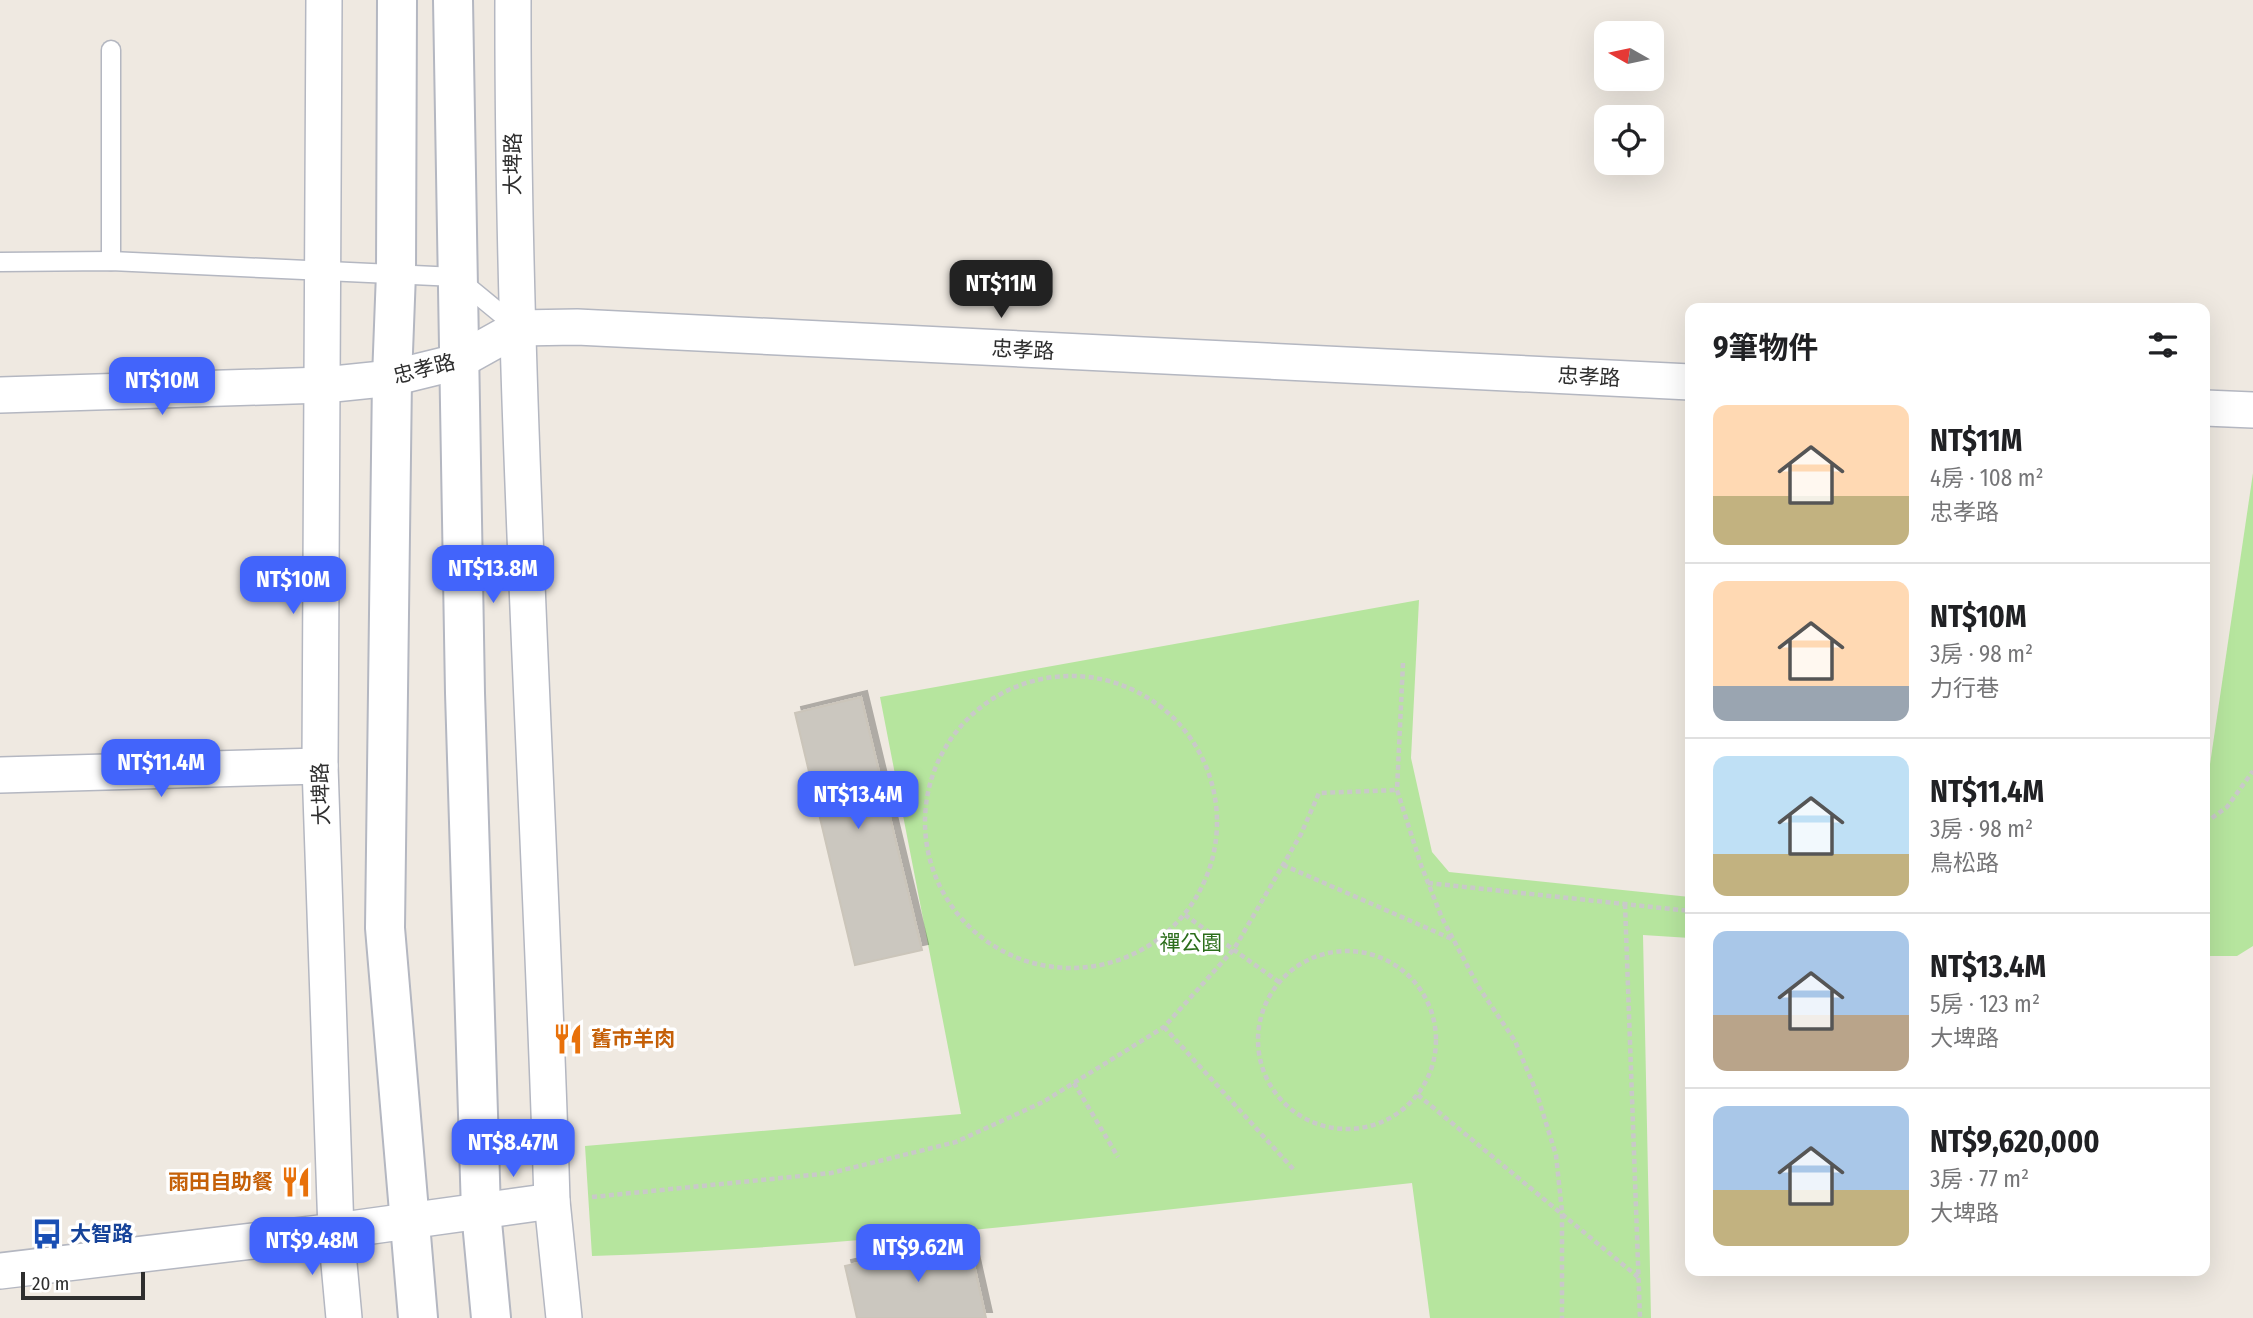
<!DOCTYPE html>
<html lang="zh-TW">
<meta charset="utf-8">
<style>
body{margin:0;font-family:"Fira Sans Condensed","Noto Sans TC",sans-serif;background:#f6f6f6;color:#202124;height:100vh;display:flex;flex-direction:column;font-size:26px;white-space:nowrap}
*{box-sizing:border-box;margin:0}
p{font-size:23px;color:#757577}
.icon{flex:none;width:38px;height:38px;fill:none;stroke:currentColor;stroke-width:2;stroke-linecap:round;stroke-linejoin:round}
.map{position:relative;flex:1;overflow:hidden}
.details{position:absolute;left:1685px;top:303px;width:525px;height:973px;display:flex;flex-direction:column;background:#fff;border-radius:14px;box-shadow:0 7px 28px #0002}
.details>*{flex:none}
.needle{width:46px;rotate:279deg}
.fabs{position:absolute;left:1594px;top:21px;display:grid;gap:14px}
.fabs a{display:grid;place-items:center;width:70px;height:70px;border-radius:14px;background:#fff;box-shadow:0 7px 28px #0002;font-size:35px}
.scale{position:absolute;left:21px;bottom:18px;width:124px;box-sizing:border-box;padding-left:7px;border:4px solid #2e2e2e;border-top:0;font-size:19px;line-height:24px;white-space:nowrap;color:#2e2e2e;-webkit-text-stroke:5px #fff;paint-order:stroke}
.price{position:absolute;translate:-50% -60px;padding:0 16px;border-radius:14px;background:#4264fb;color:#fff;font-size:23px;line-height:46px;filter:drop-shadow(0 2px 4px #0008)}
.price::after{content:'';position:absolute;left:50%;top:42px;width:21px;height:16px;margin-left:-10px;background:inherit;clip-path:polygon(0 0,100% 0,50% 100%)}
.price.active{background:#222;color:#fff}
ul{padding:0;list-style:none}
li{display:flex;align-items:center;gap:21px;height:175px;padding:0 28px}
li+li{border-top:2px solid #e0e0e0}
li span{display:grid;place-items:center;flex:none;width:196px;height:140px;border-radius:14px;color:#555}
li>.icon{margin-inline-start:auto}
span .icon{width:84px;height:84px;fill:#fffc;stroke-width:1}
li b{font-size:30px}
h2{display:flex;justify-content:space-between;align-items:center;height:84px;padding:0 28px;font-size:30px}
.map>svg:first-child{display:block}
.green{fill:#b6e59e}
.building{fill:#cbc7bf;stroke:#cbc5ba;stroke-width:2;filter:url(#shadow)}
.lines{fill:none;stroke-linecap:round;stroke-linejoin:round}
.service-casing{stroke:#b4b7c1;stroke-width:21}
.minor-casing{stroke:#b4b7c1;stroke-width:38}
.secondary-casing{stroke:#b4b7c1;stroke-width:42}
.path{stroke:#c9c9c9;stroke-width:4.5;stroke-dasharray:5 3.5;stroke-linecap:butt}
.service{stroke:#fff;stroke-width:18}
.minor{stroke:#fff;stroke-width:35}
.secondary{stroke:#fff;stroke-width:38}
.labels{text-anchor:middle;stroke-width:7;stroke-linejoin:round;paint-order:stroke}
.street-label{font-size:21px;fill:#2e2e2e;stroke:#fff}
.park-label{font-size:21px;fill:#2c6e1b;stroke:#fff}
.food-label{font-size:21px;font-weight:bold;fill:#c56008;stroke:#fff;text-anchor:start}
.transit-label{font-size:21px;font-weight:bold;fill:#164399;stroke:#fff;text-anchor:start}
</style>
<div class="map">
<svg width="2253" height="1318" viewBox="0 0 2253 1318">
<defs>
<filter id="shadow"><feDropShadow dx="6" dy="-6" stdDeviation="0" flood-color="#0004"/></filter>
</defs>
<rect width="100%" height="100%" fill="#efe9e1"/>
<g class="green">
<polygon points="2253,473 2253,946 2237,956 2205,956 2205,798"/>
<path d="M1419 600 1411 758 1432 852 1449 872 1690 897V938L1643 935 1651 1318H1430L1412 1183C1139 1212 866 1247 592 1256L585 1146 961 1114 880 697Z"/>
</g>
<g class="building">
<polygon points="861,697 922,950 855,965 795,713"/>
<polygon points="968,1238 986,1318 857,1318 845,1266"/>
</g>
<g class="lines">
<g class="service-casing">
<g id="service">
<polyline points="111,50 111,261"/>
<polyline points="0,262 111,261 456,277 517,327"/>
</g>
</g>
<g class="minor-casing">
<g id="minor">
<polyline points="324,0 320,766 336,1231 344,1318"/>
<path d="M513 0C512 401 540 801 552 1201L564 1318"/>
<polyline points="0,395 324,385 392,378 457,362 518,328 577,327 1690,382"/>
<polyline points="2205,408 2253,410"/>
<polyline points="0,775 320,766"/>
<polyline points="0,1271 336,1231 552,1201"/>
</g>
</g>
<g class="secondary-casing">
<g id="secondary">
<polyline points="397,0 396,273 392,378 385,928 418,1318"/>
<polyline points="453,0 465,693 481,1211 491,1318"/>
</g>
</g>
<g class="path">
<polyline points="1403,663 1397,790 1421,865 1442,918 1478,986 1515,1041 1536,1091 1556,1155 1562,1212 1562,1318"/>
<circle cx="1071" cy="822" r="146"/>
<polyline points="2205,823 2227,807 2253,771"/>
<polyline points="1283,865 1452,939"/>
<polyline points="1428,883 1690,911"/>
<polyline points="1625,904 1640,1318"/>
<polyline points="1185,915 1279,982"/>
<circle cx="1347" cy="1040" r="89"/>
<polyline points="1164,1027 1294,1170"/>
<polyline points="1074,1083 1118,1157"/>
<polyline points="1418,1095 1638,1277"/>
<polyline points="592,1197 831,1173 956,1142 1043,1102 1164,1027 1234,949 1301,834 1319,793 1397,790"/>
</g>
<use href="#service" class="service"/>
<use href="#minor" class="minor"/>
<use href="#secondary" class="secondary"/>
</g>
<defs>
<g id="restaurant-bare" transform="scale(2.415)"><path d="M-5-6h1v4h1v-4h1v4h1v-4h1v5L-1.5 .5V6h-2V.5L-5-1ZM5-6V6H3V1.5H1.5Q1.5-4 5-6Z" fill="#e8710a" stroke="#fff" stroke-width="2.5" paint-order="stroke"/></g>
<g id="bus-bare" transform="scale(2.415)"><path d="M-5-6H5V4H4V6H2V4H-2V6H-4V4H-5ZM-3.5-4V0h7V-4ZM-3.5 1.2v1.5H-2V1.2ZM2 1.2v1.5H3.5V1.2Z" fill="#1a4fb4" stroke="#fff" stroke-width="2.5" paint-order="stroke"/></g>
</defs>
<g fill-rule="evenodd">
<use href="#restaurant-bare" x="568" y="1039"/>
<use href="#restaurant-bare" x="296" y="1182"/>
<use href="#bus-bare" x="47" y="1234"/>
</g>
<g class="labels">
<g class="street-label">
<text transform="translate(513 164) rotate(-90)" y="7">大埤路</text>
<text transform="translate(1023 350) rotate(3)" y="7">忠孝路</text>
<text transform="translate(424 369) rotate(-14)" y="7">忠孝路</text>
<text transform="translate(1589 377) rotate(3)" y="7">忠孝路</text>
<text transform="translate(321 794) rotate(-92)" y="7">大埤路</text>
</g>
<g class="park-label">
<text x="1191" y="950">禪公園</text>
</g>
<g class="food-label">
<text x="591" y="1046">舊市羊肉</text>
<text x="273" y="1189" text-anchor="end">雨田自助餐</text>
</g>
<g class="transit-label">
<text x="70" y="1241">大智路</text>
</g>
</g>
</svg>
<div class="fabs">
<a><svg class="needle" viewBox="-14 -14 28 28"><path d="M0-13l5 13h-10z" fill="#e53935"/><path d="M0 13l5-13h-10z" fill="#757577"/></svg></a>
<a><svg class="icon" aria-label="locate" viewBox="0 0 24 24"><circle cx="12" cy="12" r="6"/><path d="M12 2v4M12 18v4M2 12h4M18 12h4"/></svg></a>
</div>
<div class="scale">20 m</div>
<b class="price active" style="left:1001px;top:320px">NT$11M</b>
<b class="price" style="left:162px;top:417px">NT$10M</b>
<b class="price" style="left:493px;top:605px">NT$13.8M</b>
<b class="price" style="left:293px;top:616px">NT$10M</b>
<b class="price" style="left:161px;top:799px">NT$11.4M</b>
<b class="price" style="left:858px;top:831px">NT$13.4M</b>
<b class="price" style="left:513px;top:1179px">NT$8.47M</b>
<b class="price" style="left:312px;top:1277px">NT$9.48M</b>
<b class="price" style="left:918px;top:1284px">NT$9.62M</b>
<section class="details">
<h2>9筆物件<svg class="icon" aria-label="filters" viewBox="0 0 24 24"><path d="M4 7h16M4 17h16"/><circle cx="9" cy="7" r="2"/><circle cx="15" cy="17" r="2"/></svg></h2>
<ul>
<li><span style="background:linear-gradient(#ffd9b3 65%,#c2b280 0)"><svg class="icon" aria-label="home" viewBox="0 0 24 24"><path d="M3 11l9-7 9 7M6 9v11h12V9"/></svg></span><div><b>NT$11M</b><p>4房 · 108 m²</p><p>忠孝路</p></div></li>
<li><span style="background:linear-gradient(#ffd9b3 75%,#9aa5b1 0)"><svg class="icon" aria-label="home" viewBox="0 0 24 24"><path d="M3 11l9-7 9 7M6 9v11h12V9"/></svg></span><div><b>NT$10M</b><p>3房 · 98 m²</p><p>力行巷</p></div></li>
<li><span style="background:linear-gradient(#bfe0f5 70%,#c2b280 0)"><svg class="icon" aria-label="home" viewBox="0 0 24 24"><path d="M3 11l9-7 9 7M6 9v11h12V9"/></svg></span><div><b>NT$11.4M</b><p>3房 · 98 m²</p><p>鳥松路</p></div></li>
<li><span style="background:linear-gradient(#a9c7e8 60%,#b9a48a 0)"><svg class="icon" aria-label="home" viewBox="0 0 24 24"><path d="M3 11l9-7 9 7M6 9v11h12V9"/></svg></span><div><b>NT$13.4M</b><p>5房 · 123 m²</p><p>大埤路</p></div></li>
<li><span style="background:linear-gradient(#a9c7e8 60%,#c2b280 0)"><svg class="icon" aria-label="home" viewBox="0 0 24 24"><path d="M3 11l9-7 9 7M6 9v11h12V9"/></svg></span><div><b>NT$9,620,000</b><p>3房 · 77 m²</p><p>大埤路</p></div></li>
</ul>
</section>
</div>
